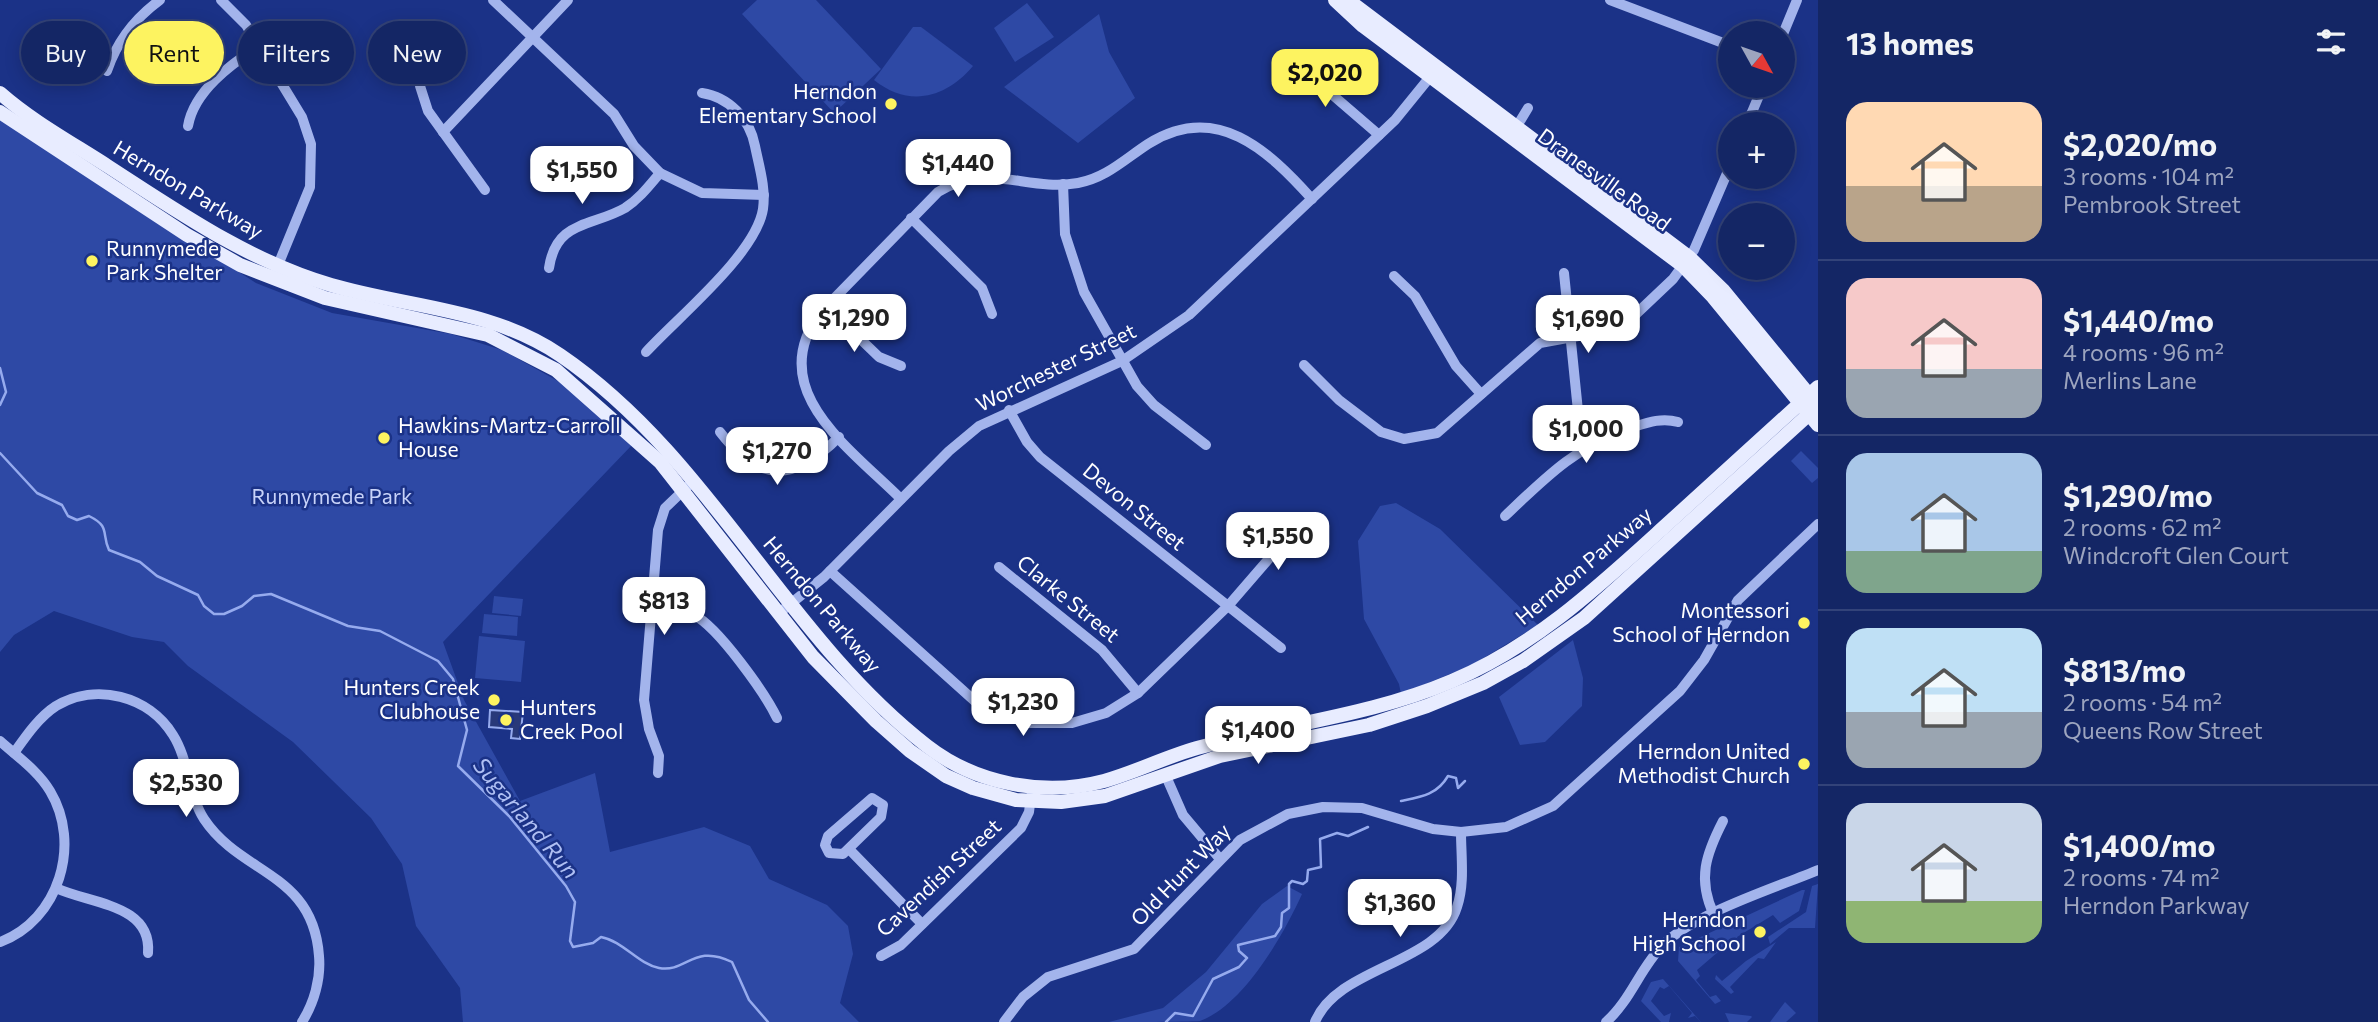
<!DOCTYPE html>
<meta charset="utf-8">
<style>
body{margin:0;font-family:Commissioner,sans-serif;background:#21326e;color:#f1f3f6;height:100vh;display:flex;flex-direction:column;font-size:26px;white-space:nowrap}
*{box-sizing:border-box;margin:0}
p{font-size:23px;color:#9da5bf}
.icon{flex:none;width:38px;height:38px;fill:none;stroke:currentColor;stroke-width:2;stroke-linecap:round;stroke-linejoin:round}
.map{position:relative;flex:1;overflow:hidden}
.side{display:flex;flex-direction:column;background:#142665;width:560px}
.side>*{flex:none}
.banner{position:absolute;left:21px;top:21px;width:665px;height:63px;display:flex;gap:14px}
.needle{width:46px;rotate:130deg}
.tools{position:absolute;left:1718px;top:21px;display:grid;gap:14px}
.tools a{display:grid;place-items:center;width:77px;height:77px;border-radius:50%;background:#142665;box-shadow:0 4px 18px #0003,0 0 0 2px #334379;font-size:35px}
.price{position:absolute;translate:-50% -60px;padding:0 16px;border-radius:14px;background:#fff;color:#222;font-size:23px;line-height:46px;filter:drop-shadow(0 2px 4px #0008)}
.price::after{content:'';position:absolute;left:50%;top:42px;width:21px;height:16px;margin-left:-10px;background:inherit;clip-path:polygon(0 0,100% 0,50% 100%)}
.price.active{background:#fdf360;color:#111}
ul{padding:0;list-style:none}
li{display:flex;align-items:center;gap:21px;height:175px;padding:0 28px}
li+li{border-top:2px solid #334379}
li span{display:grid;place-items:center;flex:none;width:196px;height:140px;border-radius:21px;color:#555}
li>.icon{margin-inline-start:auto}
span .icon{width:84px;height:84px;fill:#fffc;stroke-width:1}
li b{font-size:30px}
h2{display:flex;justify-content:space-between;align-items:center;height:84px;padding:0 28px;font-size:30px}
.chip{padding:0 24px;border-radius:32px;background:#142665;box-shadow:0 4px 18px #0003,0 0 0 2px #334379;font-size:24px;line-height:63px}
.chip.active{background:#fdf360;color:#111}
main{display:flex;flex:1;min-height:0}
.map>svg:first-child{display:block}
.green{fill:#2e49a5}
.water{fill:#283979;stroke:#96abee;stroke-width:2}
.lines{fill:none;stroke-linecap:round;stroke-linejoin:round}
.stream{stroke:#96abee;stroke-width:2.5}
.minor{stroke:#a3b4ec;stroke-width:10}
.major{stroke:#e8ecff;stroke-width:14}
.poi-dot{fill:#fdf360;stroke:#1b3287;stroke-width:2.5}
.labels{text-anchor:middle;stroke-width:5;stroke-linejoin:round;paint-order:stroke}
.poi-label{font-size:21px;fill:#fff;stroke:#1b3287;text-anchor:end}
.street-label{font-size:21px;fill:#fff;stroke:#1b3287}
.park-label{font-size:21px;fill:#c8d3f9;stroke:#1b3287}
.water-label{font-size:23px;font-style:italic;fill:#afbff3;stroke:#1b3287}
</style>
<main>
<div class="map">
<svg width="1818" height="1022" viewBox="0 0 1818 1022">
<rect width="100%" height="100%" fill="#1b3287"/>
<g class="green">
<polygon points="757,0 816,0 881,69 834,113 742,14"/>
<polygon points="1027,3 1054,37 1015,62 994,28"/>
<polygon points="1099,14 1109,52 1135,98 1078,143 1004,87"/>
<path d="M913 27H921L973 66C946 98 909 108 874 80Z"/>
<polygon points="0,119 256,283 332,313 451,334 502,350 565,385 632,445 443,642 464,700 520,801 595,773 610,852 704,827 750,846 769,879 827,905 848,926 853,954 840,1003 859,1022 463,1022 460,988 416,926 402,864 371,818 293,742 188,666 164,642 132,637 54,611 14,635 0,652"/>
<polygon points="1801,451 1818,468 1818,478 1812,483 1791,461"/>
<polygon points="1396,503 1440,529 1538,625 1472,665 1401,694 1399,684 1364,619 1358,541 1380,506"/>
<polygon points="494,596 523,599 521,616 492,613"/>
<polygon points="484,614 518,617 517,636 482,633"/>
<polygon points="479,636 525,641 521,682 475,678"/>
<polygon points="1573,640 1583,678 1582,706 1545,742 1520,745 1499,697"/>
<polygon points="1818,884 1815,928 1789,928 1770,944 1768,937 1806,912 1812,886"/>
<path d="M1287 886 1302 894C1284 934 1244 1005 1200 1021 1185 1022 1128 1022 1109 1022L1163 1008 1206 972 1262 904Z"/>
<polygon points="1802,890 1805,890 1799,911 1780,923 1773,915 1737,937 1739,944 1732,940 1697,970 1700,976 1696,980 1710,997 1716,995 1721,1001 1715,1004 1678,961 1679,947"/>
<polygon points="1776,942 1764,959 1758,958 1730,987 1734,992 1731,994 1715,979 1716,975 1722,981 1746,961"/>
<polygon points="1663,979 1701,1022 1695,1016 1688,1018 1692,1013 1669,986 1664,989 1660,987 1651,1001 1664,1016 1671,1013 1669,1022 1661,1022 1641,1001 1651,982"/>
<polygon points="1785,1002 1796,1013 1786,1022 1770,1022"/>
<polygon points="1725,1013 1751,1016 1752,1017 1747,1022 1729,1022"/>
</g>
<polygon class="water" points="490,710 523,712 520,739 511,738 512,729 489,727"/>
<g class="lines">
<g class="stream">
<polyline points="0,368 6,392 0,405"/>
<path d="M0 453 37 493 62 505 68 516 77 520 89 516C111 527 101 533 109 550L140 562 157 576 198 595 204 606 214 614H224L242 606 254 596 271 594 348 626 380 631 438 661 453 679 467 730 458 766 509 816 566 886 575 902 570 941 573 947 593 943 601 937C623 941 638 964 659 968 687 973 693 943 732 962L749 1000 768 1022"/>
<path d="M1401 801C1421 797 1437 795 1448 776L1456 778 1458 788 1465 781"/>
<polyline points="1166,1022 1175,1013 1193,1016 1213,979 1239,967 1247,958 1239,951 1238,945 1275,936 1281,927 1282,913 1289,908 1289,884 1292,881 1303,884 1307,881 1308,870 1321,867 1320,839 1337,833 1348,836 1368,827"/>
</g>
<g class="minor">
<polyline points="221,0 246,25 302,117 311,144 310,187 276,270"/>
<polyline points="493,0 614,114 634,146 660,173 702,193 764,195"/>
<polyline points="1610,0 1731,46"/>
<polyline points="1783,34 1797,0"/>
<polyline points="1292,60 1379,135"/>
<path d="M107 71C117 41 134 19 160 0"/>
<polyline points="420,86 428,111 485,190"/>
<polyline points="1747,124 1763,86"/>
<path d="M188 126C194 91 231 64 259 46"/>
<polyline points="1517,126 1528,108"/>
<polyline points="443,132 568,0"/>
<polyline points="1063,184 1065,234 1084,292 1137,386 1154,405 1206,445"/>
<polyline points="911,218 982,288 992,314"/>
<path d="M549 268C556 220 592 227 625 208 639 199 649 186 660 173"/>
<polyline points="1564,273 1578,411 1591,443"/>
<polyline points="1394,276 1415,296 1456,366 1481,394"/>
<polyline points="826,306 879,357 901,366"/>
<path d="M646 352C678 317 756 254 763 209 766 188 759 166 755 146 750 119 729 97 702 93"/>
<polyline points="1304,365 1339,400 1381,432 1404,439 1437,433 1540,343 1600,332 1635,315 1673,279 1694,250 1731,164"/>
<polyline points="1009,410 1027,442 1040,457 1281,648"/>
<path d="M720 432C760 484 794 482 839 437"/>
<path d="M901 499C851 449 763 390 820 313L938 192C989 161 1026 192 1078 183 1106 178 1125 159 1148 144 1216 101 1268 150 1312 199"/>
<path d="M1505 516C1546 477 1575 447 1630 428 1646 423 1661 417 1678 422"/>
<polyline points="999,567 1102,650 1138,693"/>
<polyline points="830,571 978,704 1028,723 1072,723 1106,713 1138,693 1228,606 1304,518"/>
<path d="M651 605C666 607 681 608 694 615 718 627 765 693 777 718"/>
<polyline points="779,613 824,577 949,451 979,426 1122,361 1189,315 1395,120 1434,72"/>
<path d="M0 741C18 757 38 771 50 791 82 844 59 920 0 942"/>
<path d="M14 753C26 736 39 717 56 706 96 682 149 696 173 735 189 760 188 794 204 819 241 875 313 872 319 956 321 979 314 1003 302 1022"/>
<polyline points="658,773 659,756 649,729 644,700 658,530 665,508 688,486"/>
<polyline points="1165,774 1183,815 1220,859"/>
<polygon points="872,798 883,805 881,817 843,854 829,853 825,845 828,836"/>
<polyline points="849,849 922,924"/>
<path d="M56 888C90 904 152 904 148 953"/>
<path d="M1714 915C1697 879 1706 854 1723 821"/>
<polyline points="881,956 901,945 1021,828 1029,812 1031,796"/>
<polyline points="1004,1022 1023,997 1048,977 1134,949 1240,840 1288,814 1323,807 1362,808 1433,829 1461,832 1506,827 1553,806 1680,691 1704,660 1738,600 1818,524"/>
<path d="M1315 1022C1338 966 1439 965 1457 907 1465 884 1461 856 1461 832"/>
<path d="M1606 1022C1631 1000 1640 968 1663 945 1695 913 1775 888 1818 870"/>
</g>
<g class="major">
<polyline points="1335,0 1363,26 1683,266 1713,297 1818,425"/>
<polyline points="1348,0 1689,257 1723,290 1814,401"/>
<path d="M0 93C33 122 72 143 109 167 180 213 249 261 331 285 410 308 490 308 560 355 711 458 784 635 927 746 976 784 1044 797 1104 781 1136 772 1165 757 1197 748 1282 724 1370 716 1452 681 1535 646 1598 587 1664 527 1715 480 1767 434 1818 387"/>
<polyline points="0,112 187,235 240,265 325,298 488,335 556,370 660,462 813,657 876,721 910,751 946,776 973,788 1016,800 1061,802 1105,796 1220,756 1369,725 1427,706 1483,683 1523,661 1584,618 1818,406"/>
</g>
</g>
<g class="poi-dot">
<circle cx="891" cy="104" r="7"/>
<circle cx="92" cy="261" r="7"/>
<circle cx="384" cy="438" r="7"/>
<circle cx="1804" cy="623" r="7"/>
<circle cx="494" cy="700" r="7"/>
<circle cx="506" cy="720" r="7"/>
<circle cx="1804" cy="764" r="7"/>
<circle cx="1760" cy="932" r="7"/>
</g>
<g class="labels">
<g class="poi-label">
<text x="877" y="99">Herndon<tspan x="877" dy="24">Elementary School</tspan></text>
<text x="106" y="256" text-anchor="start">Runnymede<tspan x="106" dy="24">Park Shelter</tspan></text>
<text x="398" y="433" text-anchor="start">Hawkins-Martz-Carroll<tspan x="398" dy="24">House</tspan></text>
<text x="1790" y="618">Montessori<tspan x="1790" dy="24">School of Herndon</tspan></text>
<text x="480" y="695">Hunters Creek<tspan x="480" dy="24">Clubhouse</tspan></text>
<text x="520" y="715" text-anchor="start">Hunters<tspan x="520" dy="24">Creek Pool</tspan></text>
<text x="1790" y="759">Herndon United<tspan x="1790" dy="24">Methodist Church</tspan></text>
<text x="1746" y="927">Herndon<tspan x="1746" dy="24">High School</tspan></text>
</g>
<g class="street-label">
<text transform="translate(1604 180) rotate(36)" y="7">Dranesville Road</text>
<text transform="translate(188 190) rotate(31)" y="7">Herndon Parkway</text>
<text transform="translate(1056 368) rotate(-26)" y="7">Worchester Street</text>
<text transform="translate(1134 507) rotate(39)" y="7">Devon Street</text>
<text transform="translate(1584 566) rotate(-40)" y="7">Herndon Parkway</text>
<text transform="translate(1068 599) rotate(39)" y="7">Clarke Street</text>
<text transform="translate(822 605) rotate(50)" y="7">Herndon Parkway</text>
<text transform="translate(1181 875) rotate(-46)" y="7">Old Hunt Way</text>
<text transform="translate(939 878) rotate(-43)" y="7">Cavendish Street</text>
</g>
<g class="park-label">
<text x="332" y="504">Runnymede Park</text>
</g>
<g class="water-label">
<text transform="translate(526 818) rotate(50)" y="8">Sugarland Run</text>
</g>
</g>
</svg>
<div class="tools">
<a><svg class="needle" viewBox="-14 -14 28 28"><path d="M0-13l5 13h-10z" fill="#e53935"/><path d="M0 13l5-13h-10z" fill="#9da5bf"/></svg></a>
<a>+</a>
<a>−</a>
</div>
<b class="price active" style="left:1325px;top:109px">$2,020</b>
<b class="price" style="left:958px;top:199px">$1,440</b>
<b class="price" style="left:582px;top:206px">$1,550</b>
<b class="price" style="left:854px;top:354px">$1,290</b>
<b class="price" style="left:1588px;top:355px">$1,690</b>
<b class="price" style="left:1586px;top:465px">$1,000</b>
<b class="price" style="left:777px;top:487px">$1,270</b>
<b class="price" style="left:1278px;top:572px">$1,550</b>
<b class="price" style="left:664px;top:637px">$813</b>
<b class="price" style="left:1023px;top:738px">$1,230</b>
<b class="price" style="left:1258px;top:766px">$1,400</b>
<b class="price" style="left:186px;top:819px">$2,530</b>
<b class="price" style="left:1400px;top:939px">$1,360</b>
<div class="banner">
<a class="chip">Buy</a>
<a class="chip active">Rent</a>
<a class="chip">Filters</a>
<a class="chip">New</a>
</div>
</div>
<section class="side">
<h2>13 homes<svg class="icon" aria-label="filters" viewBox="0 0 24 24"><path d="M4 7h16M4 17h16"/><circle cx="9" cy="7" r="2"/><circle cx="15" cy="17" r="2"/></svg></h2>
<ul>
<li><span style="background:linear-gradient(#ffd9b3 60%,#b9a48a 0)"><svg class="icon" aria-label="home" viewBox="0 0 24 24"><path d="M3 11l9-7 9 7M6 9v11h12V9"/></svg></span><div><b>$2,020/mo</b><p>3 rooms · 104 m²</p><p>Pembrook Street</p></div></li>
<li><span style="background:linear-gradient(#f6c9c9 65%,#9aa5b1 0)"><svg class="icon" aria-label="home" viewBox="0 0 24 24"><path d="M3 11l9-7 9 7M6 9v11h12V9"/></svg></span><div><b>$1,440/mo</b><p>4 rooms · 96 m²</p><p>Merlins Lane</p></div></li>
<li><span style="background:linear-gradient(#a9c7e8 70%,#7fa58c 0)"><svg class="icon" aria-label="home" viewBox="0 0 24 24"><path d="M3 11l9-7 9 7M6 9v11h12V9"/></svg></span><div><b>$1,290/mo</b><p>2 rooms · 62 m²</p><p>Windcroft Glen Court</p></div></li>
<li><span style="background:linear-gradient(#bfe0f5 60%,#9aa5b1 0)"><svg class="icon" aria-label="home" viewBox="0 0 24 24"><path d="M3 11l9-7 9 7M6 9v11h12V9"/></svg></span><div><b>$813/mo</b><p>2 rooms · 54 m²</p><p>Queens Row Street</p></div></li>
<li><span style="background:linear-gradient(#c9d6e8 70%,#8fb573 0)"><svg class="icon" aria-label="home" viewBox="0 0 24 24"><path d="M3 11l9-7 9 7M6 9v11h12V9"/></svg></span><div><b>$1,400/mo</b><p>2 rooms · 74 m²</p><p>Herndon Parkway</p></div></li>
</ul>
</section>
</main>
